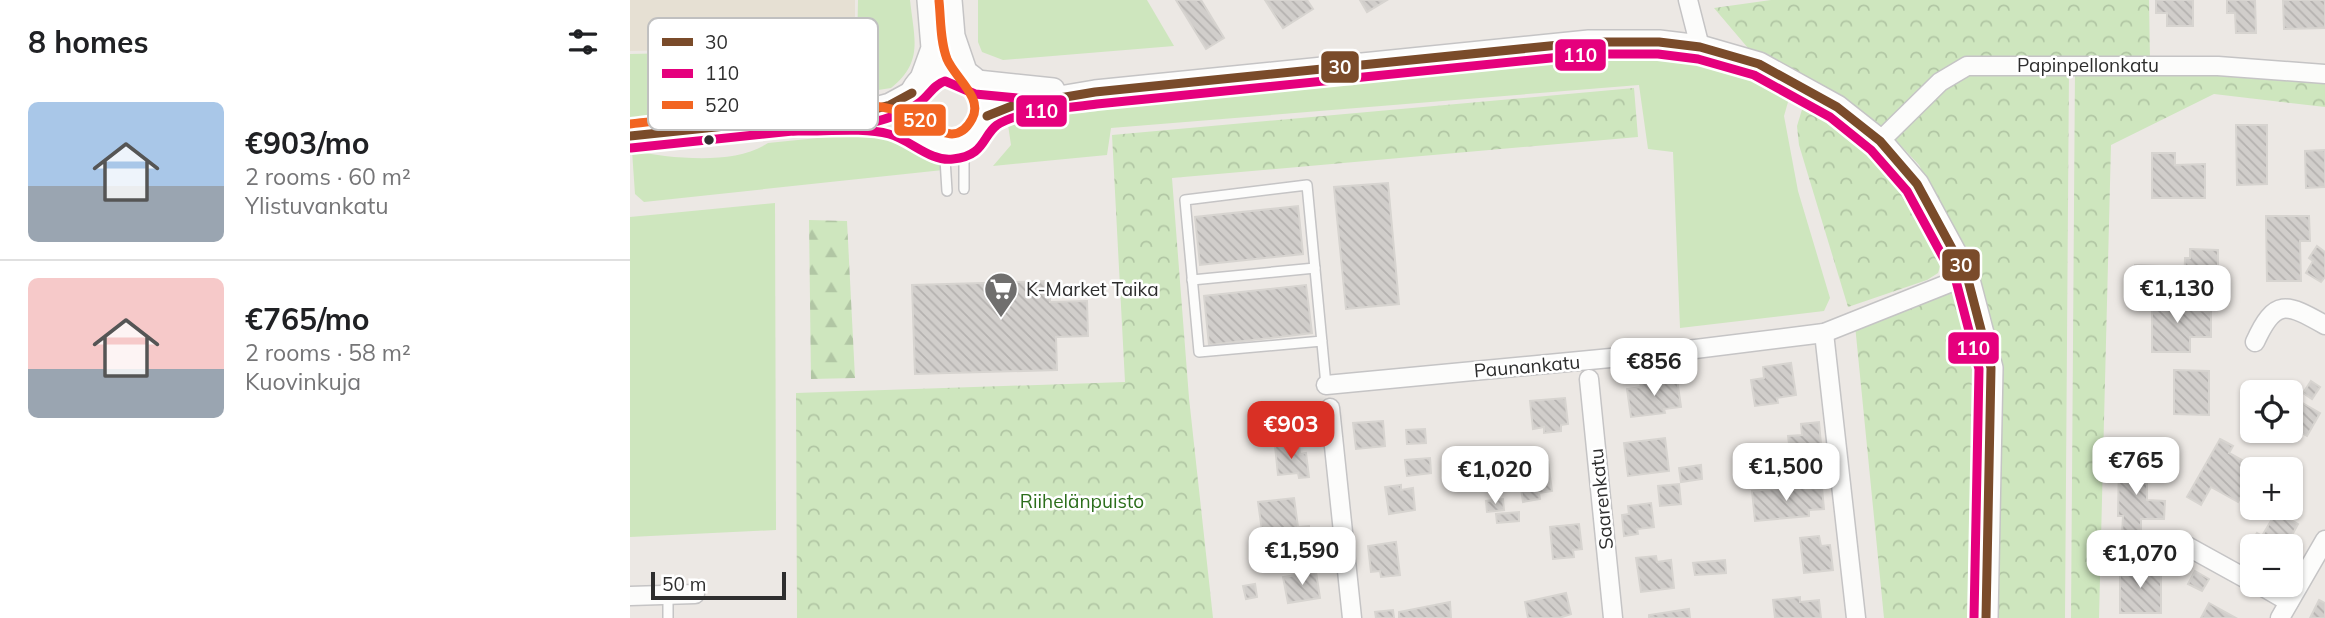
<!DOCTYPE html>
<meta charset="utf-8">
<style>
body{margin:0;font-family:Mulish,sans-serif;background:#f6f6f6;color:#202124;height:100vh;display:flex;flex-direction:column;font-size:26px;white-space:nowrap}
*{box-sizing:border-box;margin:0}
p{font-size:23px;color:#757577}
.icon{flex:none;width:38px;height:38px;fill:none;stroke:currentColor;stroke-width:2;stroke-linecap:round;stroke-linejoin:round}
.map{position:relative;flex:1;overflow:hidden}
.panel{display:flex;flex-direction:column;background:#fff;width:630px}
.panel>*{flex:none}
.controls{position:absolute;left:1610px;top:380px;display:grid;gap:14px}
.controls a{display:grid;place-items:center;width:63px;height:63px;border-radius:10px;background:#fff;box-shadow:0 2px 5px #0004;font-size:35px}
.scale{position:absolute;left:21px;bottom:18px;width:135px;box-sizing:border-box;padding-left:7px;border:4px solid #2e2e2e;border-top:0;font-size:19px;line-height:24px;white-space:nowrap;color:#2e2e2e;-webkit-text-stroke:5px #fff;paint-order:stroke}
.price{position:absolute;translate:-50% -60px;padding:0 16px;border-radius:14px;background:#fff;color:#222;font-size:23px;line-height:46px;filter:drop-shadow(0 2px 4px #0008)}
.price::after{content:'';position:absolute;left:50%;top:42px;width:21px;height:16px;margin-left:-10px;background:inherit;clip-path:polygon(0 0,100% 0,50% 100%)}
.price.selected{background:#d93025;color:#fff}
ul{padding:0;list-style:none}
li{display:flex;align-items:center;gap:21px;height:175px;padding:0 28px}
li+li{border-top:2px solid #e0e0e0}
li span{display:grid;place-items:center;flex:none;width:196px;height:140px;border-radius:10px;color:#555}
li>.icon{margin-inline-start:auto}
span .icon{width:84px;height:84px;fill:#fffc;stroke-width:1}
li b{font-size:30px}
h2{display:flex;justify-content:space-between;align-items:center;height:84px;padding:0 28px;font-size:30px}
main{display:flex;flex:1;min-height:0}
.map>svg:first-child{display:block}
.education{fill:#e6e0d3}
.grass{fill:#cee6be}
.forest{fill:url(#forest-firs)}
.park{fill:url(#park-crowns)}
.building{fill:url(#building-back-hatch);stroke:#d7d4d0;stroke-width:2}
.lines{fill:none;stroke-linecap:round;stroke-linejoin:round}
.service-casing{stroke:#c5c4c5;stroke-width:12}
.minor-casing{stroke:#c5c4c5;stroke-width:21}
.tertiary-casing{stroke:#c5c4c5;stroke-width:24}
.secondary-casing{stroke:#c5c4c5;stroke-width:26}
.service{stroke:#fcfcfb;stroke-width:9}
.minor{stroke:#fcfcfb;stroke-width:18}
.tertiary{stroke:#fcfcfb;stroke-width:21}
.secondary{stroke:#fcfcfb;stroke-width:23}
.bus-1-casing{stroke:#fff;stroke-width:14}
.bus-2-casing{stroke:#fff;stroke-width:14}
.bus-3-casing{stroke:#fff;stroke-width:14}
.bus-1{stroke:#7a4b2a;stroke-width:9}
.bus-2{stroke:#e5007d;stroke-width:9}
.bus-3{stroke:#f26522;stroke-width:9}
.bus-dot{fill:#2e2e2e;stroke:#fff;stroke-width:2.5}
.labels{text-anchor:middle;stroke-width:5;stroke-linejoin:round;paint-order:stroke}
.street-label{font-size:19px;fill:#2e2e2e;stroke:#fff}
.poi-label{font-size:19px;fill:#2e2e2e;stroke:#fff;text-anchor:start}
.park-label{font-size:19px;fill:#2c6e1b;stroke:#fff}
.key{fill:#fff;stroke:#c0c0c0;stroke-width:2}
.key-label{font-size:19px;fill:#2e2e2e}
.line-badge{stroke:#fff;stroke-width:2.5}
.badge-label{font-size:19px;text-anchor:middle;font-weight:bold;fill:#fff}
</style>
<main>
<section class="panel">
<h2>8 homes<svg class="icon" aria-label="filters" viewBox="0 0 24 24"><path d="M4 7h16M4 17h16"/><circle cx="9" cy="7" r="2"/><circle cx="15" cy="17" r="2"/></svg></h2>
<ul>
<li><span style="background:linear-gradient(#a9c7e8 60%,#9aa5b1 0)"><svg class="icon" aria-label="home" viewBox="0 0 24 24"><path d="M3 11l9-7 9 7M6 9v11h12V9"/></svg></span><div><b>€903/mo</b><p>2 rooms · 60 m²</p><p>Ylistuvankatu</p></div></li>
<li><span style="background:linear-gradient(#f6c9c9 65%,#9aa5b1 0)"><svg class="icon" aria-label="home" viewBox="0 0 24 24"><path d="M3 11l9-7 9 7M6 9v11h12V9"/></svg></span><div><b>€765/mo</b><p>2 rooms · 58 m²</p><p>Kuovinkuja</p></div></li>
</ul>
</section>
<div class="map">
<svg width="1695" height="618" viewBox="0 0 1695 618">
<defs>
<pattern id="forest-firs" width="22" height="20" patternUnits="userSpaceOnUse" patternTransform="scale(1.75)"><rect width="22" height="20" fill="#cee6be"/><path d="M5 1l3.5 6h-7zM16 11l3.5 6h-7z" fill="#b1c6a4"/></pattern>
<pattern id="park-crowns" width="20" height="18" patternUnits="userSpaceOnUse" patternTransform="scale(1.75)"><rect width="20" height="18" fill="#cee6be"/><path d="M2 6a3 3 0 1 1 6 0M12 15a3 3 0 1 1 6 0" fill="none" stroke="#b1c6a4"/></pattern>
<pattern id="building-back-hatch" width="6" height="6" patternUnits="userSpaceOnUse" patternTransform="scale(1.75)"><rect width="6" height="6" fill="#d1cecb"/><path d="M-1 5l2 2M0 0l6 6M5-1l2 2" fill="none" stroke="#b4b1af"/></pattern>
</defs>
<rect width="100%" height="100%" fill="#ece8e4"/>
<polygon class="education" points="0,0 225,0 225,46 0,51"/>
<g class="grass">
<path d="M228 0H280C284 38 294 62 261 88L77 117 0 121V54L227 49Z"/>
<polygon points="348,0 517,0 544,46 373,60 352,52 348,42"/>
<path d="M950 56C1024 55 1093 61 1160 95L1154 116 1168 191 1200 298 1194 311 1050 328 1043 152 1018 149 1009 85 481 128 477 155 363 166 381 145 377 118Z"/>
<path d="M277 129 307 148 313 170 14 202 5 194 2 151C41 158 104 166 138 143Z"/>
<polygon points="145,203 146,530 0,537 0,217"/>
</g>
<polygon class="forest" points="179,220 217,221 225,378 181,379"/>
<g class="park">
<polygon points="1141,0 1519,0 1520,62 1327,61 1284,93 1252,137 1129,61 1084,8"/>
<polygon points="1439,68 1435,618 1359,618 1364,368 1340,263 1289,165 1260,134 1334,69"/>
<polygon points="1445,68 1695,75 1695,107 1584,94 1481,145 1469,618 1441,618"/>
<polygon points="1004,88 1008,137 542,178 559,398 583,618 167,618 166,393 495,382 482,135"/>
<path d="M1180 102C1250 149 1273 184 1314 255L1308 273 1297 280 1218 307 1169 145 1167 126 1174 103Z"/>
<polygon points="1332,283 1357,369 1353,618 1254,618 1225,325"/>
</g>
<g class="building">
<polygon points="546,0 571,0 594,38 576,49"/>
<polygon points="635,0 677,0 683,9 653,28"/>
<polygon points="730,0 757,0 737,12"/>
<polygon points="1526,0 1563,0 1563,26 1537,26 1537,13 1526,13"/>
<polygon points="1597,0 1625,0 1626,33 1606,33 1605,13 1597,13"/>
<polygon points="1653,0 1695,0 1695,28 1654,29"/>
<polygon points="1606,125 1637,125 1637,184 1607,185"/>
<polygon points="1695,150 1695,187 1676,188 1675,151"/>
<polygon points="1522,153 1545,153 1545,165 1575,164 1575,198 1522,198"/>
<polygon points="758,183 769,304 716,309 704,187"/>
<polygon points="668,206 673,254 570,265 565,217"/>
<polygon points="1636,216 1679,216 1680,241 1670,241 1671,281 1637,281"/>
<polygon points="1687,246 1695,252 1695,277 1691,282 1676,273 1683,261 1679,258"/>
<polygon points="1560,249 1588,250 1588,273 1582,273 1582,288 1554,288 1555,258 1560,258"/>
<polygon points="1505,265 1553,267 1553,287 1505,286"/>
<polygon points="420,281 420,302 457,301 458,336 426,337 427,370 285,374 282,285"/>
<polygon points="676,285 682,333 579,345 574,296"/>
<polygon points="1522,299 1562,300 1562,310 1581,311 1581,337 1560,337 1560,352 1522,352"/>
<polygon points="1161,363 1166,395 1147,398 1148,403 1125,406 1121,380 1134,378 1133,367"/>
<polygon points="1544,370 1579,371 1579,415 1544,414"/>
<polygon points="1047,379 1051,407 1034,409 1035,413 1001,417 997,389 1011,387 1010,383"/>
<polygon points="1681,381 1690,387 1682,399 1673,393"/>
<polygon points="1662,397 1690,413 1677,436 1661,427"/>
<polygon points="935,398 938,424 931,425 931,431 914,433 914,427 903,429 900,401"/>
<polygon points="753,421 755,446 726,449 723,423"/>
<polygon points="1189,422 1192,455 1161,459 1158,436 1172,435 1171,424"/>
<polygon points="795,429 796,443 777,444 776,430"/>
<polygon points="1035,438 1039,471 998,476 994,443"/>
<polygon points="1590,439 1603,446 1599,453 1621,465 1618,471 1622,476 1608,502 1581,487 1571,505 1557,497"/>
<polygon points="669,444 670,454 676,453 679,477 669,478 668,473 648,475 645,446"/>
<polygon points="800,458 801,473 777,476 775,460"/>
<polygon points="1489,460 1517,461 1517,500 1535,501 1534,519 1511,519 1511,534 1492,534 1493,516 1488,516"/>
<polygon points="918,462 922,491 909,493 910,499 893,502 888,467"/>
<polygon points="1071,465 1072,479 1051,482 1049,468"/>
<polygon points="1049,484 1051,504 1030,506 1028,486"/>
<polygon points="771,485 771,490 783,488 785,510 759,514 755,487"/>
<polygon points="1176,486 1176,489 1192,488 1194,509 1179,510 1179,516 1125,521 1122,491"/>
<polygon points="664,498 668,527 679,526 681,541 647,546 645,536 633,538 628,502"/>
<polygon points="873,499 874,510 857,512 856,501"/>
<polygon points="1661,502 1666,505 1658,518 1668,524 1656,546 1622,546 1622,560 1614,555 1627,533 1632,536 1645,514 1639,511 1641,508 1661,508"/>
<polygon points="1021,503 1024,527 1007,529 1008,534 994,536 992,515 999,514 998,506"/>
<polygon points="889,512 889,521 867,523 866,514"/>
<polygon points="949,524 952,549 943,550 944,557 923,559 920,527"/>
<polygon points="1189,536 1191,546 1200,545 1203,570 1174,573 1170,538"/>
<polygon points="766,542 770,575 751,577 750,571 741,572 738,546"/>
<polygon points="1026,556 1027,562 1041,560 1044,588 1011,592 1006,558"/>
<polygon points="1095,560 1096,573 1065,575 1063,563"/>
<rect x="1490" y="566" width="41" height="47"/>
<polygon points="1565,571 1579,579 1572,591 1558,584"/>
<polygon points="686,572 690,598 658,603 653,577"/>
<polygon points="625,584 627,597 616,599 613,586"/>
<polygon points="936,593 941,614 929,618 898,618 895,602"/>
<polygon points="1170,597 1170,602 1189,600 1191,618 1145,618 1143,600"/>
<polygon points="1689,600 1695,603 1695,618 1680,618"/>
<polygon points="820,602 821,618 769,618 769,612"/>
<polygon points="1579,603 1606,618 1571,618"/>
<polygon points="1059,609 1060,618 1019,618 1019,615"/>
<polygon points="763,610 764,618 746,618 745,612"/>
</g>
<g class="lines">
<g class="service-casing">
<g id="service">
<polyline points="309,146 315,159 317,191"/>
<polyline points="334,189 334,145"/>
<polyline points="562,280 685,268"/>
<polyline points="692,341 569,352 555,200 677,185 696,385"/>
<polyline points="38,595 38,618"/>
</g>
</g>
<g class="minor-casing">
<g id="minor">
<polyline points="1058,0 1070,47"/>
<polyline points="1250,141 1310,82 1337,66 1588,66 1695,74"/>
<polyline points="1194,333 1226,618"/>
<path d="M1625 342C1645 298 1656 303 1695 325"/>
<polyline points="959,379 983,618"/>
<polyline points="696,385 1033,353 1194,333 1337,276"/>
<polyline points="700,408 722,618"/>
<polyline points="1555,545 1622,582"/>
<polyline points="1628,584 1659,602"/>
<polyline points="0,596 65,594"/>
<polyline points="1650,618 1695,540"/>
</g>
</g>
<g class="tertiary-casing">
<g id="tertiary">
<polyline points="321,0 324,36 337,74"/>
<polyline points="290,81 302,48 298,0"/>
</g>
</g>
<g class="secondary-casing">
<g id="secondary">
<circle cx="318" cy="108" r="39"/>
<polyline points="347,82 423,90"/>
<polyline points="357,116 382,106 465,92 959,42 1029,42 1070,47 1129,64 1207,107 1250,141 1287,184 1337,276 1361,368 1356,618"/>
<polyline points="0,136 238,111 260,105 282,93"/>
</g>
</g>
<use href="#service" class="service"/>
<use href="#minor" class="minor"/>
<use href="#tertiary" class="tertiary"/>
<use href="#secondary" class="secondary"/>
<g class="bus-1-casing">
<g id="bus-1">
<polyline points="357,116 382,106 465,92 959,42 1029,42 1070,47 1129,64 1207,107 1250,141 1287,184 1337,276 1361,368 1356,618"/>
<polyline points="0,136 238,111 260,105 282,93"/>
</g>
</g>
<g class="bus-2-casing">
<g id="bus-2">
<path d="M163 131C191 132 233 127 259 134 281 140 300 162 323 159 355 156 352 136 367 125 390 110 439 108 467 104L960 54H1028L1068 59 1124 75 1200 117 1241 150 1277 191 1326 281 1349 369 1344 618"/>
<path d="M1 148 240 123C257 119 274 114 289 103 299 96 303 85 315 81L345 94 428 102"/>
</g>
</g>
<g class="bus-3-casing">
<path id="bus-3" d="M0 124C80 115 162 99 243 106 257 107 271 111 284 117 303 126 326 149 342 119 354 98 325 78 317 59 310 41 311 20 309 1"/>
</g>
<use href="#bus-1" class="bus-1"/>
<use href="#bus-2" class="bus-2"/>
<use href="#bus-3" class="bus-3"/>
</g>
<defs>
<g id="supermarket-pin" transform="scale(1.75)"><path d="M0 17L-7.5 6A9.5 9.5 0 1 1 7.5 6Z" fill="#706f6e" stroke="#fff"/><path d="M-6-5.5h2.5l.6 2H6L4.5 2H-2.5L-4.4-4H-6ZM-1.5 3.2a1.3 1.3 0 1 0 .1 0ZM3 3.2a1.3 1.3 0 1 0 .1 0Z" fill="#fff"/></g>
</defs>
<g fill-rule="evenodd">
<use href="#supermarket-pin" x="371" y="289"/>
</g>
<circle class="bus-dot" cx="79" cy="140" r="6"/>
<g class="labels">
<g class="street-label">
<text x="1458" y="72">Papinpellonkatu</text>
<text transform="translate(897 366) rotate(-5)" y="7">Paunankatu</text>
<text transform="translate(971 499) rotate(-96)" y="7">Saarenkatu</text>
</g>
<g class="poi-label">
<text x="396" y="296">K-Market Taika</text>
</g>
<g class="park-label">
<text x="452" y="508">Riihelänpuisto</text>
</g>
</g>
<rect x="18" y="18" width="230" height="112" rx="10" class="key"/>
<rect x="32" y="38" width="31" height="8" fill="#7a4b2a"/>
<rect x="32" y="69" width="31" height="9" fill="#e5007d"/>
<rect x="32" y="101" width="31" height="8" fill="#f26522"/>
<g class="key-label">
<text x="75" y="49">30</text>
<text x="75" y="80">110</text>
<text x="75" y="112">520</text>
</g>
<g class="line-badge">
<rect x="924" y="38" width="53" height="34" rx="7" fill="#e5007d"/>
<rect x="690" y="50" width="40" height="34" rx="7" fill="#7a4b2a"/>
<rect x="385" y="94" width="53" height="34" rx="7" fill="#e5007d"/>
<rect x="263" y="103" width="54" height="34" rx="7" fill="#f26522"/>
<rect x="1311" y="248" width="40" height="34" rx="7" fill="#7a4b2a"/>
<rect x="1317" y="331" width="53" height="34" rx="7" fill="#e5007d"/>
</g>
<g class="badge-label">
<text x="950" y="62">110</text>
<text x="710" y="74">30</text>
<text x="411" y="118">110</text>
<text x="290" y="127">520</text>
<text x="1331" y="272">30</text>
<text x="1343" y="355">110</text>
</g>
</svg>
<div class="controls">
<a><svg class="icon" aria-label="locate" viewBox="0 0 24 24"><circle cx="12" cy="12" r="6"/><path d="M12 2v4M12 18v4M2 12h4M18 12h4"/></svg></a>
<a>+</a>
<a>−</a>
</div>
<div class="scale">50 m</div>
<b class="price" style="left:1547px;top:325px">€1,130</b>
<b class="price" style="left:1024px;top:398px">€856</b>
<b class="price selected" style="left:661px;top:461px">€903</b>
<b class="price" style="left:1506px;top:497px">€765</b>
<b class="price" style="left:1156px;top:503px">€1,500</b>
<b class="price" style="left:865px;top:506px">€1,020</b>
<b class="price" style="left:672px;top:587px">€1,590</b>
<b class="price" style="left:1510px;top:590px">€1,070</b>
</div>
</main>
